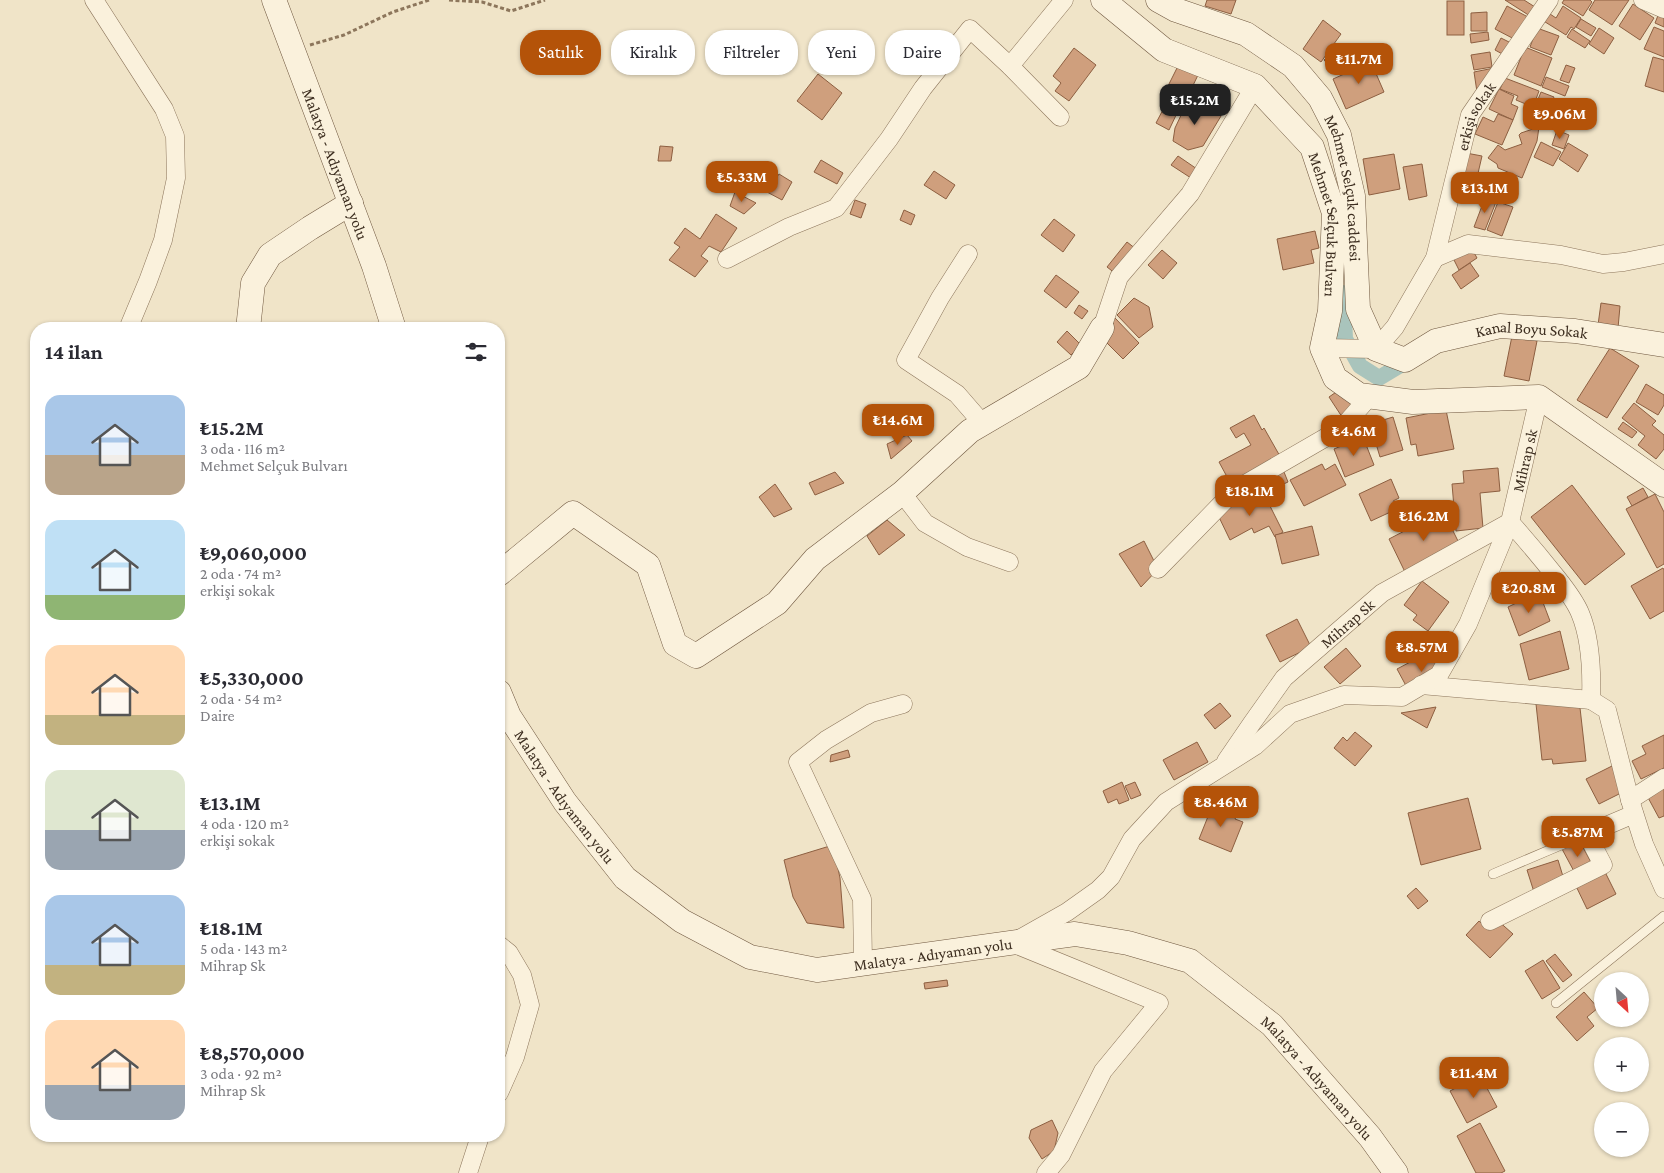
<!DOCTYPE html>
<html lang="tr">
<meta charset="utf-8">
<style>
body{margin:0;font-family:"Crimson Pro",serif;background:#f2f2f3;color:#2b2b33;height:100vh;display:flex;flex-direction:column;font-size:19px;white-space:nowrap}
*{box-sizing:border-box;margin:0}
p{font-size:16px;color:#7c7c81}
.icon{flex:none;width:28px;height:28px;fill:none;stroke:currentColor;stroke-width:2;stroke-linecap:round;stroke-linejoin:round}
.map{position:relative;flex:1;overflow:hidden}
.drawer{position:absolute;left:30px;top:322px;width:475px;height:820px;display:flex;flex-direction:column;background:#fff;border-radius:20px;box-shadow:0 1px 4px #0004}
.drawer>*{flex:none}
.guide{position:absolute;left:520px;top:30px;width:475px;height:45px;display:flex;gap:10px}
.needle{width:32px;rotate:154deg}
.fabs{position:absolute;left:1594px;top:972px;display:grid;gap:10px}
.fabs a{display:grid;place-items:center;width:55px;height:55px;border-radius:50%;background:#fff;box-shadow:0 1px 4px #0004;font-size:25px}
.price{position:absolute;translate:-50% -42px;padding:0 11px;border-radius:10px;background:#b45309;color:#fff;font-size:16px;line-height:32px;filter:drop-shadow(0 1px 2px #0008)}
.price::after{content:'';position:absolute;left:50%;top:30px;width:15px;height:11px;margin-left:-8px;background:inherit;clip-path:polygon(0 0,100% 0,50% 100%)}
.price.active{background:#222;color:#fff}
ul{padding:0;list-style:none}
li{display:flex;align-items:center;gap:15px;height:125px;padding:0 15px}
li span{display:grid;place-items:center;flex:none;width:140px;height:100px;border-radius:15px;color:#555}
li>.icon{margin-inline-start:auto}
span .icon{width:60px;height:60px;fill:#fffc;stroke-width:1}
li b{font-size:21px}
h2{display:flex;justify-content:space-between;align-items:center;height:60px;padding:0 15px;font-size:21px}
.chip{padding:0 18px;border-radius:20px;background:#fff;box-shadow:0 1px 4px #0004;font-size:18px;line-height:45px}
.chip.active{background:#b45309;color:#fff}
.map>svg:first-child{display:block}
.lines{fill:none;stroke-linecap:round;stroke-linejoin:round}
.canal{stroke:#a9c4bc;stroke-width:16}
.building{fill:#cf9f7d;stroke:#8d5f41}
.lane-casing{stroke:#8d765c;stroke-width:10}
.street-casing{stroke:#8d765c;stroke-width:19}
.secondary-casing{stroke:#6f573f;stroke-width:25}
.path{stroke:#8d765c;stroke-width:3;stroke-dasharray:4 2.5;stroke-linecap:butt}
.lane{stroke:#faf1dc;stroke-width:9}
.street{stroke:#faf1dc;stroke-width:18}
.secondary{stroke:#faf1dc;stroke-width:24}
.labels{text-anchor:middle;stroke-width:4;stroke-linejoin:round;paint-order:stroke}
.street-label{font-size:16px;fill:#3d2e20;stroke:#f7eed8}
</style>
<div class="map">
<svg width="1664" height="1173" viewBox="0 0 1664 1173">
<rect width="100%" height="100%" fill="#f0e4c8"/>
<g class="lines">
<polyline class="canal" points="1343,293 1345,339 1360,366 1379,378 1414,357"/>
</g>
<g class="building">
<polygon points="1207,0 1236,0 1231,14 1205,6"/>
<polygon points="1505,0 1524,0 1535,7 1530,16"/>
<polygon points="1564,0 1590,0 1592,2 1583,16 1562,3"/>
<polygon points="1595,0 1629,0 1612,25 1589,10"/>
<rect x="1447" y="1" width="17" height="34"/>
<polygon points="1633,4 1654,18 1640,40 1619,26"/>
<polygon points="1507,6 1528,17 1516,40 1495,29"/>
<polygon points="1563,6 1581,18 1574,29 1571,27 1566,35 1542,20 1547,12 1556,18"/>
<polygon points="1487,12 1487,31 1471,31 1471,13"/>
<polygon points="1659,13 1664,15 1664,27 1655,23"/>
<polygon points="1581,19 1596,28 1591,36 1576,27"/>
<polygon points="1323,20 1341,34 1321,62 1303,49"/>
<polygon points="1654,27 1664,31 1664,57 1644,49"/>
<polygon points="1537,28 1559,36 1551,55 1530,47"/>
<polygon points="1599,28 1614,38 1604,54 1589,44"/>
<polygon points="1572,29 1590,41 1585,48 1567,37"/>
<polygon points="1488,32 1489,40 1471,43 1470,34"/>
<polygon points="1501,38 1513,44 1506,56 1495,50"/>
<polygon points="1339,46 1350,58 1335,72 1324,60"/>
<polygon points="1525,47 1552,58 1541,86 1514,75"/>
<polygon points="1074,48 1096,65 1069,101 1055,91 1061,83 1053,76"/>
<polygon points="1490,52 1492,67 1474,70 1471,55"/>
<polygon points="1653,57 1664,60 1664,92 1645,86"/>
<polygon points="1371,62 1384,92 1346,109 1333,79"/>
<polygon points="1179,64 1199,73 1184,104 1164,94"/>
<polygon points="1566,65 1575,68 1569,83 1560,80"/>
<polygon points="1494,68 1477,92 1474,72"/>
<polygon points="818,74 842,93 822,120 797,101"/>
<polygon points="1546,77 1569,86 1565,96 1542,87"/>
<polygon points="1505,78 1539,91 1533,107 1516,100 1518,96 1500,89"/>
<polygon points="1499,89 1514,96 1511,104 1518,107 1513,120 1489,109"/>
<polygon points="1541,92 1554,97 1543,124 1530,119"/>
<polygon points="1202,103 1221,116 1203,146 1188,150 1173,141 1175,128 1184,109"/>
<polygon points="1166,104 1178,111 1169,130 1156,123"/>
<polygon points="1498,114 1513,120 1502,145 1475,134 1483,117 1494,122"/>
<polygon points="1539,127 1537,141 1522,178 1498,168 1497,164 1488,158 1498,145 1505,150 1522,144 1519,135 1521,133"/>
<polygon points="1557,130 1569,135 1564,149 1552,145"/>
<polygon points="1541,142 1561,152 1553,166 1534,157"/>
<polygon points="1568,143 1588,155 1578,172 1559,159"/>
<polygon points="660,146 673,147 671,161 658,161"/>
<polygon points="1466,153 1482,156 1473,195 1458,192"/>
<polygon points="1394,154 1400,189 1369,195 1363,159"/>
<polygon points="1178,156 1197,169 1191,178 1171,165"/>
<polygon points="821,160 843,173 837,184 814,172"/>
<polygon points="1422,164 1427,196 1409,200 1403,167"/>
<polygon points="934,171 955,185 946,199 924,185"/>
<polygon points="779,174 792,182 782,200 767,192"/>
<polygon points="735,192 756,203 744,214 730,206"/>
<polygon points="1485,198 1496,202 1485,230 1474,227"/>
<polygon points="855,200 866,204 861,218 850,214"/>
<polygon points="1498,202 1513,207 1502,236 1487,230"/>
<polygon points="904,210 915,215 911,225 900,220"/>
<polygon points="716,214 737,228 721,252 709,246 701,256 708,261 695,277 669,260 680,247 674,243 685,228 700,239"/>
<polygon points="1054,219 1075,235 1063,252 1041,235"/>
<polygon points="1315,231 1319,248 1311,250 1314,263 1283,270 1277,239"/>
<polygon points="1127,242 1136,249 1116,274 1107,267"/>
<polygon points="1471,247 1477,258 1459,270 1453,258"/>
<polygon points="1162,250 1177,263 1163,279 1148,265"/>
<polygon points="1470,263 1479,276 1461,289 1452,275"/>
<polygon points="1056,275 1079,292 1066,308 1044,291"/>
<polygon points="1134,298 1149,307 1153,327 1139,338 1117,315"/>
<polygon points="1601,303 1620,306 1618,328 1598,325"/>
<polygon points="1079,305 1088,311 1082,319 1074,313"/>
<polygon points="1115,318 1139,343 1123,359 1098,334"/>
<polygon points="1067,331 1081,345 1071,355 1057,342"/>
<polygon points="1512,336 1537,341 1529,381 1504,376"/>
<polygon points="1610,348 1639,366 1607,418 1577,400"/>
<polygon points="1355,379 1372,405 1346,423 1329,397"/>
<polygon points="1646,384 1664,395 1664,405 1658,415 1636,402"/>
<polygon points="1634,403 1656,421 1652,425 1664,435 1664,449 1656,459 1638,445 1645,436 1622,418"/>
<polygon points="1446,410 1454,449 1418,456 1416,444 1411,445 1406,418"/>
<polygon points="1254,415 1262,430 1264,428 1281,458 1232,486 1219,462 1251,445 1244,433 1236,438 1230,428"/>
<polygon points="1393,417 1403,450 1380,457 1370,424"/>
<polygon points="1623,422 1637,432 1632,438 1618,429"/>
<polygon points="907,435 912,441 891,459 887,444"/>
<polygon points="1363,437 1374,465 1345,477 1334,449"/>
<polygon points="1322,464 1325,470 1335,464 1346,485 1304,506 1290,480"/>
<polygon points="1498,468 1500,491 1480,493 1483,528 1456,531 1452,484 1464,483 1463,471"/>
<polygon points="835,472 844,483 815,495 809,483"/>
<polygon points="1284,472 1288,482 1279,486 1275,475"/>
<polygon points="1391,479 1399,498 1393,501 1397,509 1371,521 1359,494"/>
<polygon points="775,484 792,509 774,517 759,497"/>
<polygon points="1572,485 1625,554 1585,585 1531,517"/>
<polygon points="1643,488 1648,497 1632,506 1627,497"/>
<polygon points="1262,490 1283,532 1275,537 1269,526 1254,533 1252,528 1230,540 1217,513"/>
<polygon points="1655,494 1664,512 1664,564 1657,568 1626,509"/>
<polygon points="1443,511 1460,545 1405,572 1389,539"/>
<polygon points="887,520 905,535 879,555 867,536"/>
<polygon points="1312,526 1319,555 1282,564 1275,535"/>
<polygon points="1144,541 1158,569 1141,587 1119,554"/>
<polygon points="1663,568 1664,570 1664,611 1650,619 1631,586"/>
<polygon points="1422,581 1449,602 1428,631 1413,620 1417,615 1404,605"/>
<polygon points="1539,592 1550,621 1519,636 1508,607"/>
<polygon points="1297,619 1311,647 1280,662 1266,635"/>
<polygon points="1560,631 1569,669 1529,680 1520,644"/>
<polygon points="1346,648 1361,666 1340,684 1324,667"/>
<polygon points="1433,650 1447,677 1411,695 1397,669"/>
<polygon points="1579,699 1586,761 1553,764 1552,759 1542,760 1536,704"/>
<polygon points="1220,703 1231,716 1215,729 1204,715"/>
<polygon points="1436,707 1427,728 1401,713"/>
<polygon points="1355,732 1372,746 1355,766 1334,748 1343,737 1347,741"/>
<polygon points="1664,735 1664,768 1641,779 1632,761 1646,754 1642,746"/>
<polygon points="1197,742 1208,762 1174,780 1163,760"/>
<polygon points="848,750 850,757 830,762 831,755"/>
<polygon points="1612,766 1625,791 1599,804 1586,779"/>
<polygon points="1122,782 1129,800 1119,804 1117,799 1108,803 1103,791"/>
<polygon points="1135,782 1141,795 1131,799 1125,786"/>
<polygon points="1664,782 1664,816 1659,818 1645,792"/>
<polygon points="1468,798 1481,849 1421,865 1408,813"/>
<polygon points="1213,804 1237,814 1235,819 1243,822 1231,852 1199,839"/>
<polygon points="1579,840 1593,866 1576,875 1562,849"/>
<polygon points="833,845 840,878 844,928 807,923 793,897 784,860"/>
<polygon points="1558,860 1565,883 1534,892 1527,870"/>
<polygon points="1604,870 1616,894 1587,909 1575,884"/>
<polygon points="1416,888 1428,901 1418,909 1407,896"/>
<polygon points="1496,919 1513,934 1490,958 1466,935 1479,921 1487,928"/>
<polygon points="1555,954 1572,975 1563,982 1546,961"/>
<polygon points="1543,960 1560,988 1542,999 1525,971"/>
<polygon points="947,980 948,986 925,989 924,983"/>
<polygon points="1584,992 1598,1008 1587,1017 1594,1026 1577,1041 1556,1017"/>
<polygon points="1480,1075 1497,1107 1467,1123 1450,1091"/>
<polygon points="1052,1120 1058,1133 1054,1151 1042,1159 1029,1138 1031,1130"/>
<polygon points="1480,1123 1505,1171 1501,1173 1476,1173 1457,1136"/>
</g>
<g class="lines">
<g class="lane-casing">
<g id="lane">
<polyline points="1493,874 1587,834"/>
<polyline points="1556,1003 1664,916"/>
</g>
</g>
<g class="street-casing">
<g id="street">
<polyline points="94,0 164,109 175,136 176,178 163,240 148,281 128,329"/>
<polyline points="1643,0 1664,9"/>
<polyline points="1010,66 1064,0"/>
<polyline points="968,254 940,298 906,360 957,394 983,424"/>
<polyline points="1435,258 1468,244 1561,255 1603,264 1624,262 1664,254"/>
<polyline points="727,259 789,227 836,208 889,139 923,88 970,29 1010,66 1060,117"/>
<polyline points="1102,328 1119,277 1190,194 1255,86"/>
<path id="s1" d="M1322 348 1376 349 1395 327 1435 258 1470 115 1549 0"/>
<polyline points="902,493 925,523 967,547 1009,562"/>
<path d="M1510 522C1526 540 1542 559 1557 578 1565 588 1575 601 1580 613 1591 639 1592 672 1591 700L1607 710 1630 800 1644 844 1664 889"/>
<polyline points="1158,569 1235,490 1342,428 1370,396"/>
<polyline points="1421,685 1591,700"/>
<path id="s2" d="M1226 761 1252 723 1284 678 1382 593 1510 522"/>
<polyline points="1630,800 1664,778"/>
<polyline points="1490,921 1603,865 1587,834 1634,814"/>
<path id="s3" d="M1021 938 1067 912 1098 890 1111 877 1132 839 1166 802 1255 746 1290 714 1344 695 1402 697 1439 675 1468 624 1510 522 1539 397"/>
<polyline points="1012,943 1159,1003 1103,1071 1061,1155 1046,1173"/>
<polyline points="499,945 509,953 522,975 530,1005 515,1057 499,1093"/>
<polyline points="863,963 862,899 798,762 826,740 871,713 903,704"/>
<polyline points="468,1173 480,1136"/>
</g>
</g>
<g class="secondary-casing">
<g id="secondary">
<path id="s4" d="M274 0 374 266 394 329"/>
<path id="s5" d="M1103 0 1164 50 1255 86 1312 147 1334 213 1330 311 1322 348 1335 378 1359 395 1413 402 1539 397 1664 485"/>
<path id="s6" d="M1158 0 1176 10 1246 34 1293 66 1320 98 1339 135 1353 196 1358 309 1376 349 1405 360 1436 341 1500 326 1575 331 1664 345"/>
<polyline points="248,329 253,283 270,255 310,228 351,203"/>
<polyline points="499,574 573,513 648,565 675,644 696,656 777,603 815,559 902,493 970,431 1079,367 1102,328"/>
<path id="s7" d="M499 692 509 716 565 802 625 878 682 921 750 957 817 970 1075 934 1128 943 1190 961 1272 1025 1370 1137 1396 1173"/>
</g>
</g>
<g class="path">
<polyline points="449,0 482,2 511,11 545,0"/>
<polyline points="310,45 344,35 393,12 429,0"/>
</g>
<use href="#lane" class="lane"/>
<use href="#street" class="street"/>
<use href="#secondary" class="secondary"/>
</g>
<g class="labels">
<g class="street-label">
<text dy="6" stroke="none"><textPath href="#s1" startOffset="311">erkişi sokak</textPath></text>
<text dy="6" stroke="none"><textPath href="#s4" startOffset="175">Malatya - Adıyaman yolu</textPath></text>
<text dy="6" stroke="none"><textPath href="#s6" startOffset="288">Mehmet Selçuk caddesi</textPath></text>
<text dy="6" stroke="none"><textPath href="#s5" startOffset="340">Mehmet Selçuk Bulvarı</textPath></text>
<text dy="6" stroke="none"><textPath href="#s6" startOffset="619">Kanal Boyu Sokak</textPath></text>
<text dy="6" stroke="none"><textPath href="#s3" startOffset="746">Mihrap sk</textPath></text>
<text dy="6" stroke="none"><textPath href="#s2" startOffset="185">Mihrap Sk</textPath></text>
<text dy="6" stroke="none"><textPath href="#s7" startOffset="124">Malatya - Adıyaman yolu</textPath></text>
<text dy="6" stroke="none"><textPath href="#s7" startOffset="559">Malatya - Adıyaman yolu</textPath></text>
<text dy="6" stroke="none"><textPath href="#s7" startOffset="994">Malatya - Adıyaman yolu</textPath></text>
</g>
</g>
</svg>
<div class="fabs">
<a><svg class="needle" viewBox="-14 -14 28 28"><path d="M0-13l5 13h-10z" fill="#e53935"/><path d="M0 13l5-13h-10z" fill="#7c7c81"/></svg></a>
<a>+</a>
<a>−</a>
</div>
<b class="price" style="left:1359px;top:85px">₺11.7M</b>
<b class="price active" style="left:1195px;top:126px">₺15.2M</b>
<b class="price" style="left:1560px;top:140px">₺9.06M</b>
<b class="price" style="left:742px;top:203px">₺5.33M</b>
<b class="price" style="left:1485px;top:214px">₺13.1M</b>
<b class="price" style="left:898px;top:446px">₺14.6M</b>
<b class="price" style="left:1354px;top:457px">₺4.6M</b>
<b class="price" style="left:1250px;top:517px">₺18.1M</b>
<b class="price" style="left:1424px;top:542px">₺16.2M</b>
<b class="price" style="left:1529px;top:614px">₺20.8M</b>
<b class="price" style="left:1422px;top:673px">₺8.57M</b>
<b class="price" style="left:1221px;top:828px">₺8.46M</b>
<b class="price" style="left:1578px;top:858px">₺5.87M</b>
<b class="price" style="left:1474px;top:1099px">₺11.4M</b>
<div class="guide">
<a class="chip active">Satılık</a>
<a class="chip">Kiralık</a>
<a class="chip">Filtreler</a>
<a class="chip">Yeni</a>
<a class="chip">Daire</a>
</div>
<section class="drawer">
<h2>14 ilan<svg class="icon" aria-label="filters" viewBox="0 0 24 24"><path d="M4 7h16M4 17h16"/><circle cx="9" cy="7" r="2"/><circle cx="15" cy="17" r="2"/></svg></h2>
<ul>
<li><span style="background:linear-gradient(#a9c7e8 60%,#b9a48a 0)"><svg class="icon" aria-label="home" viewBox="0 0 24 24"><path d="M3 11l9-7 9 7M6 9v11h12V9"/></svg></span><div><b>₺15.2M</b><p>3 oda · 116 m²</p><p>Mehmet Selçuk Bulvarı</p></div></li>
<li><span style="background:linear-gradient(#bfe0f5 75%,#8fb573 0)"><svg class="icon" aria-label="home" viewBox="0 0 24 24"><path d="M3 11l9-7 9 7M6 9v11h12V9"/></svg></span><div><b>₺9,060,000</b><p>2 oda · 74 m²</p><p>erkişi sokak</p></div></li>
<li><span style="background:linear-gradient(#ffd9b3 70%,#c2b280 0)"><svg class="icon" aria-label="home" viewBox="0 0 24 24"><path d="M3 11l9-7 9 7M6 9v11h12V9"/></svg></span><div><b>₺5,330,000</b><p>2 oda · 54 m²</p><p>Daire</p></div></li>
<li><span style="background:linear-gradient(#dfe7d0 60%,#9aa5b1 0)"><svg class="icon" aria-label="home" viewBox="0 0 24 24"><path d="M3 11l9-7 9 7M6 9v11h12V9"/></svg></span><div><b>₺13.1M</b><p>4 oda · 120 m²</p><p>erkişi sokak</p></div></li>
<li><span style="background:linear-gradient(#a9c7e8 70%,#c2b280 0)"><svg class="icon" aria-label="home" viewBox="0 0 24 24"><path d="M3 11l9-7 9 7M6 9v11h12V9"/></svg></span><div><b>₺18.1M</b><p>5 oda · 143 m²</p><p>Mihrap Sk</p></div></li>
<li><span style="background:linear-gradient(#ffd9b3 65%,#9aa5b1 0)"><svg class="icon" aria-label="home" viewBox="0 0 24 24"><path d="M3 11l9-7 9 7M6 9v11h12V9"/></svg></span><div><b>₺8,570,000</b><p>3 oda · 92 m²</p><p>Mihrap Sk</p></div></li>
</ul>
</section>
</div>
